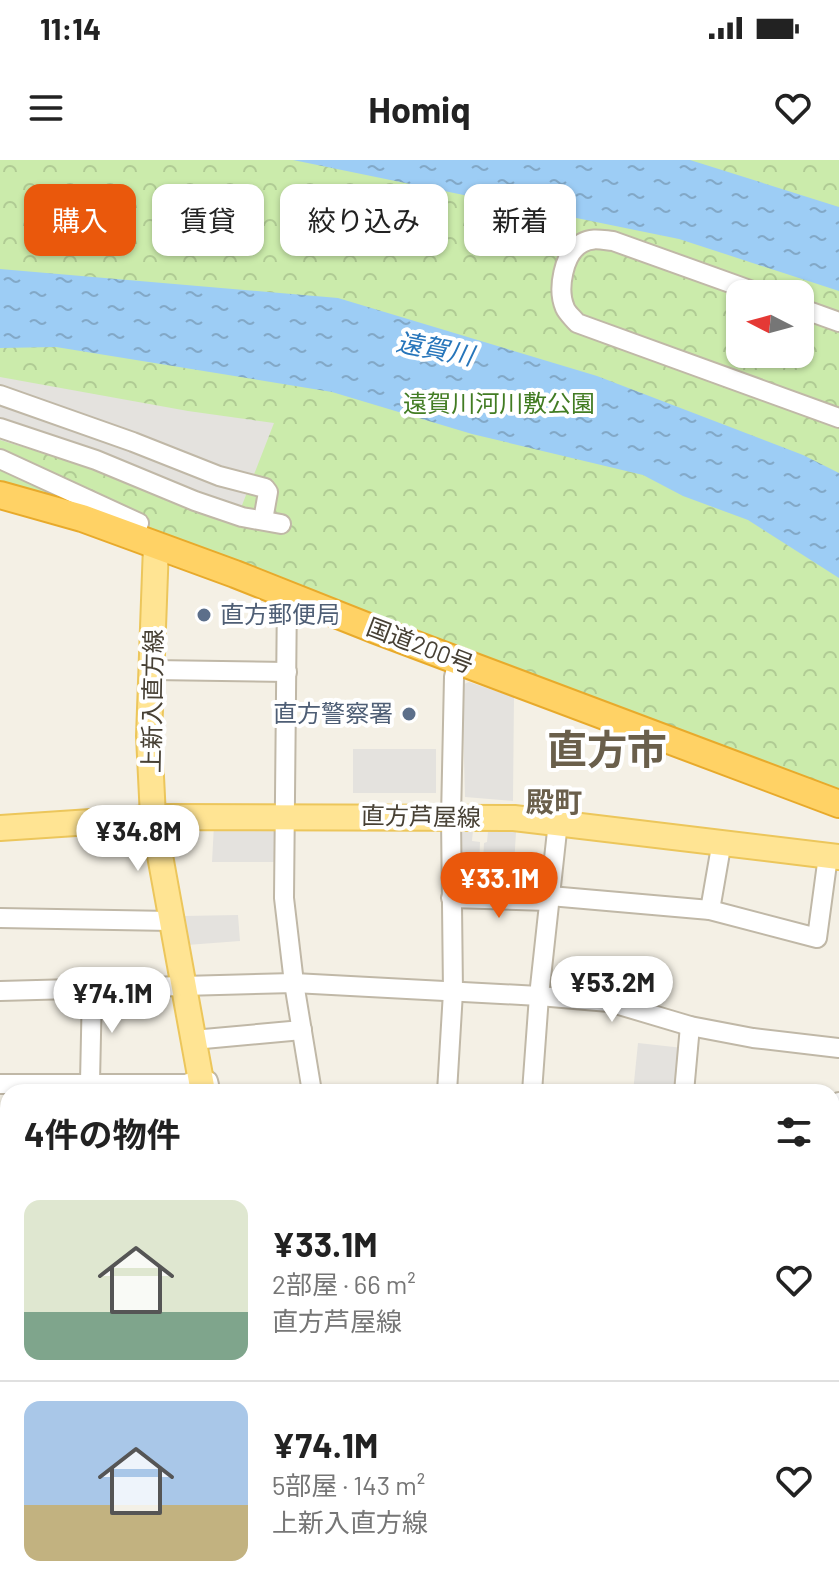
<!DOCTYPE html>
<html lang="ja">
<meta charset="utf-8">
<style>
body{margin:0;font-family:Barlow,"Noto Sans JP",sans-serif;background:#f2f2f2;color:#222;height:100vh;display:flex;flex-direction:column;font-size:30px;white-space:nowrap}
*{box-sizing:border-box;margin:0}
p{font-size:26px;color:#767676}
.icon{flex:none;width:44px;height:44px;fill:none;stroke:currentColor;stroke-width:2;stroke-linecap:round;stroke-linejoin:round}
.map{position:relative;flex:1;overflow:hidden}
.details{position:absolute;left:0px;top:924px;width:840px;height:512px;display:flex;flex-direction:column;background:#fff;border-radius:24px 24px 0 0;box-shadow:0 2px 6px #0004}
.details>*{flex:none}
.hud{position:absolute;left:24px;top:24px;width:792px;height:72px;display:flex;gap:16px}
.needle{width:52px;rotate:276deg}
.tools{position:absolute;left:726px;top:120px;display:grid;gap:16px}
.tools a{display:grid;place-items:center;width:88px;height:88px;border-radius:16px;background:#fff;box-shadow:0 2px 6px #0004;font-size:40px}
.price{position:absolute;translate:-50% -68px;padding:0 18px;border-radius:28px;background:#fff;color:#222;font-size:26px;line-height:52px;filter:drop-shadow(0 2px 4px #0008)}
.price::after{content:'';position:absolute;left:50%;top:48px;width:24px;height:18px;margin-left:-12px;background:inherit;clip-path:polygon(0 0,100% 0,50% 100%)}
.price.current{background:#ea580c;color:#fff}
ul{padding:0;list-style:none}
li{display:flex;align-items:center;gap:24px;height:200px;padding:0 24px}
li+li{border-top:2px solid #e0e0e0}
li span{display:grid;place-items:center;flex:none;width:224px;height:160px;border-radius:16px;color:#555}
li>.icon{margin-inline-start:auto}
span .icon{width:96px;height:96px;fill:#fffc;stroke-width:1}
li b{font-size:34px}
h2{display:flex;justify-content:space-between;align-items:center;height:96px;padding:0 24px;font-size:34px}
.tag{padding:0 28px;border-radius:16px;background:#fff;box-shadow:0 2px 6px #0004;font-size:28px;line-height:72px}
.tag.current{background:#ea580c;color:#fff}
.status{display:flex;justify-content:space-between;align-items:center;height:56px;padding:0 40px;background:#fff;direction:ltr}
.status svg{height:22px;fill:currentColor}
header{display:flex;justify-content:space-between;align-items:center;height:104px;padding:0 24px;background:#fff;font-size:36px;font-weight:700}
.map>svg:first-child{display:block}
.forest{fill:url(#forest-firs)}
.park{fill:url(#park-crowns);fill-rule:evenodd}
.parking{fill:#e4e2de}
.water{fill:url(#water-ripples)}
.lines{fill:none;stroke-linecap:round;stroke-linejoin:round}
.minor-casing{stroke:#c0b8a7;stroke-width:22}
.major-casing{stroke:#ecc65b;stroke-width:28}
.highway-casing{stroke:#e8aa2b;stroke-width:30}
.minor{stroke:#fff;stroke-width:18}
.major{stroke:#ffe493;stroke-width:24}
.highway{stroke:#ffd265;stroke-width:26}
.rail{stroke:#959595;stroke-width:4;stroke-dasharray:10 10;stroke-linecap:butt}
.service-dot{fill:#5c6f8a;stroke:#fff;stroke-width:3}
.labels{text-anchor:middle;stroke-width:8;stroke-linejoin:round;paint-order:stroke}
.park-label{font-size:24px;fill:#427c23;stroke:#fff}
.service-label{font-size:24px;fill:#4e5e75;stroke:#fff;text-anchor:start}
.street-label{font-size:24px;fill:#474034;stroke:#fff}
.water-label{font-size:26px;font-style:italic;fill:#2675ba;stroke:#fff}
.quarter-label{font-size:28px;font-weight:bold;fill:#6a5f4b;stroke:#fff}
.town-label{font-size:40px;font-weight:bold;fill:#6a5f4b;stroke:#fff}
</style>
<div class="status"><b>11:14</b><svg viewBox="0 0 49 12"><path d="M0 12V9h3v3zM5 12V6h3v6zM10 12V3h3v9zM15 12V0h3v12zM26 1h20v11H26zM47 4h2v5h-2z"/></svg></div>
<header><svg class="icon" aria-label="menu" viewBox="0 0 24 24"><path d="M4 6h16M4 12h16M4 18h16"/></svg>Homiq<svg class="icon" aria-label="heart" viewBox="0 0 24 24"><path d="M12 20l-8-8c-3-5 5-10 8-4 3-6 11-1 8 4z"/></svg></header>
<div class="map">
<svg width="839" height="1436" viewBox="0 0 839 1436">
<defs>
<pattern id="forest-firs" width="22" height="20" patternUnits="userSpaceOnUse" patternTransform="scale(2)"><rect width="22" height="20" fill="#cbebab"/><path d="M5 1l3.5 6h-7zM16 11l3.5 6h-7z" fill="#b0cb94"/></pattern>
<pattern id="park-crowns" width="20" height="18" patternUnits="userSpaceOnUse" patternTransform="scale(2)"><rect width="20" height="18" fill="#cbebab"/><path d="M2 6a3 3 0 1 1 6 0M12 15a3 3 0 1 1 6 0" fill="none" stroke="#b0cb94"/></pattern>
<pattern id="water-ripples" width="26" height="14" patternUnits="userSpaceOnUse" patternTransform="scale(2)"><rect width="26" height="14" fill="#9dcdf5"/><path d="M2 4q2-2 4 0t4 0M15 11q2-2 4 0t4 0" fill="none" stroke="#82a8c7"/></pattern>
</defs>
<rect width="100%" height="100%" fill="#f4f0e5"/>
<polygon class="forest" points="585,1428 722,1428 718,1436 589,1436"/>
<path class="park" d="M0 0H839V634L0 327ZM740 134H800V194H740Z"/>
<g class="parking">
<polygon points="0,217 188,251 274,263 239,353 0,280"/>
<polygon points="469,522 514,537 513,641 465,637 462,525"/>
<rect x="353" y="589" width="83" height="44"/>
<polygon points="214,665 273,666 278,680 278,702 212,702"/>
<polygon points="459,668 473,670 472,681 480,682 478,734 456,734"/>
<polygon points="488,671 516,672 514,706 483,704 484,683 487,682"/>
<polygon points="238,755 240,781 187,785 183,756"/>
<polygon points="638,883 683,888 678,932 633,932"/>
<polygon points="8,1009 8,1068 0,1067 0,1010"/>
</g>
<g class="water">
<polygon points="293,0 690,0 839,47 839,131 679,79"/>
<polygon points="0,109 338,138 597,216 803,295 839,313 839,418 748,360 683,336 643,315 472,274 332,232 56,187 0,188"/>
</g>
<g class="lines">
<g class="minor-casing">
<g id="minor">
<path d="M761 134 613 81C602 80 592 77 582 83 563 93 557 130 565 148 567 153 573 158 577 163L839 258"/>
<polyline points="800,148 839,162"/>
<polyline points="0,235 133,282 219,316 265,328 268,332 263,360"/>
<polyline points="0,268 96,300 195,341 242,357 281,364"/>
<polyline points="0,299 139,363 134,378"/>
<polyline points="287,433 284,738 294,823 312,932"/>
<polyline points="153,510 287,512"/>
<polyline points="550,736 710,750 817,778 828,696"/>
<polyline points="451,738 549,741"/>
<polyline points="710,750 722,681"/>
<polyline points="0,758 171,761"/>
<polyline points="0,831 294,823 539,836 609,842 690,866 753,878 839,888"/>
<polyline points="193,880 302,870"/>
<polyline points="90,922 92,828"/>
<polyline points="0,924 186,924 200,919 208,921 209,925"/>
<polyline points="447,932 453,832 451,658 454,517 458,500"/>
<polyline points="532,932 539,836 558,662"/>
<polyline points="684,932 690,866"/>
<path d="M839 942C834 975 830 1009 839 1042"/>
<polyline points="0,1001 8,1001"/>
<polyline points="0,1077 8,1077"/>
<polyline points="832,1085 839,1082"/>
<polyline points="0,1230 8,1229"/>
<polyline points="569,1428 575,1436"/>
<polyline points="214,1436 217,1428"/>
<polyline points="281,1436 284,1428"/>
<polyline points="426,1436 435,1428"/>
<polyline points="743,1436 745,1428"/>
</g>
</g>
<g class="major-casing">
<g id="major">
<polyline points="156,386 149,576 153,657 203,932"/>
<polyline points="0,668 166,657 514,658 839,697"/>
<polyline points="200,1436 204,1428"/>
</g>
</g>
<g class="highway-casing">
<polyline id="highway" points="0,335 82,358 235,414 376,470 839,644"/>
</g>
<use href="#minor" class="minor"/>
<use href="#major" class="major"/>
<use href="#highway" class="highway"/>
<g class="rail">
<polyline points="832,1166 839,1165"/>
<polyline points="832,1186 839,1185"/>
<polyline points="0,1292 8,1291"/>
<polyline points="0,1307 8,1306"/>
<polyline points="0,1342 8,1340"/>
</g>
</g>
<g class="service-dot">
<circle cx="204" cy="455" r="8"/>
<circle cx="409" cy="554" r="8"/>
</g>
<g class="labels">
<g class="park-label">
<text x="499" y="252">遠賀川河川敷公園</text>
</g>
<g class="service-label">
<text x="220" y="463">直方郵便局</text>
<text x="393" y="562" text-anchor="end">直方警察署</text>
</g>
<g class="street-label">
<text transform="translate(420 486) rotate(21)" y="8">国道200号</text>
<text transform="translate(153 541) rotate(-89)" y="8">上新入直方線</text>
<text transform="translate(421 657) rotate(1)" y="8">直方芦屋線</text>
</g>
<g class="water-label">
<text transform="translate(435 189) rotate(11)" y="9">遠賀川</text>
</g>
<g class="quarter-label">
<text x="554" y="652">殿町</text>
</g>
<g class="town-label">
<text x="607" y="604">直方市</text>
</g>
</g>
</svg>
<div class="tools">
<a><svg class="needle" viewBox="-14 -14 28 28"><path d="M0-13l5 13h-10z" fill="#e53935"/><path d="M0 13l5-13h-10z" fill="#767676"/></svg></a>
</div>
<b class="price" style="left:138px;top:713px">¥34.8M</b>
<b class="price current" style="left:499px;top:760px">¥33.1M</b>
<b class="price" style="left:612px;top:864px">¥53.2M</b>
<b class="price" style="left:112px;top:875px">¥74.1M</b>
<div class="hud">
<a class="tag current">購入</a>
<a class="tag">賃貸</a>
<a class="tag">絞り込み</a>
<a class="tag">新着</a>
</div>
<section class="details">
<h2>4件の物件<svg class="icon" aria-label="filters" viewBox="0 0 24 24"><path d="M4 7h16M4 17h16"/><circle cx="9" cy="7" r="2"/><circle cx="15" cy="17" r="2"/></svg></h2>
<ul>
<li><span style="background:linear-gradient(#dfe7d0 70%,#7fa58c 0)"><svg class="icon" aria-label="home" viewBox="0 0 24 24"><path d="M3 11l9-7 9 7M6 9v11h12V9"/></svg></span><div><b>¥33.1M</b><p>2部屋 · 66 m²</p><p>直方芦屋線</p></div><svg class="icon" aria-label="heart" viewBox="0 0 24 24"><path d="M12 20l-8-8c-3-5 5-10 8-4 3-6 11-1 8 4z"/></svg></li>
<li><span style="background:linear-gradient(#a9c7e8 65%,#c2b280 0)"><svg class="icon" aria-label="home" viewBox="0 0 24 24"><path d="M3 11l9-7 9 7M6 9v11h12V9"/></svg></span><div><b>¥74.1M</b><p>5部屋 · 143 m²</p><p>上新入直方線</p></div><svg class="icon" aria-label="heart" viewBox="0 0 24 24"><path d="M12 20l-8-8c-3-5 5-10 8-4 3-6 11-1 8 4z"/></svg></li>
</ul>
</section>
</div>
